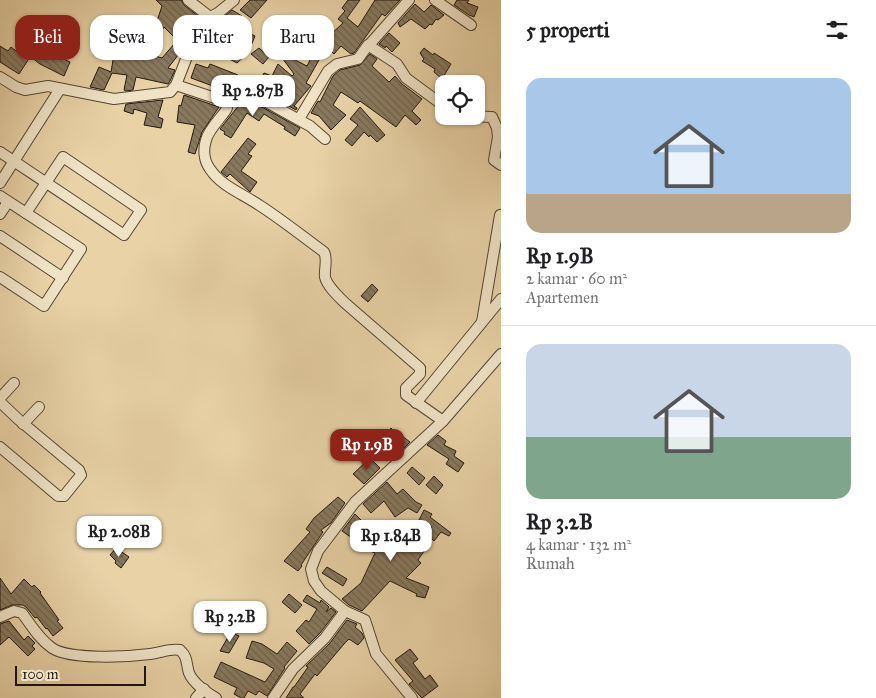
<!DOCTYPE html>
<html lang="id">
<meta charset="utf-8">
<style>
body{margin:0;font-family:"IM FELL Great Primer",serif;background:#f6f6f6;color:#202124;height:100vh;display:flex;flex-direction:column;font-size:19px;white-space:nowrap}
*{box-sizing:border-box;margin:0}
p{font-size:16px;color:#757577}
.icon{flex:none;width:28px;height:28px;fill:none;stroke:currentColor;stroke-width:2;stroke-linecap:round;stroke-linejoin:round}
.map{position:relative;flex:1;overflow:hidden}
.sheet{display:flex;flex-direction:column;background:#fff;width:375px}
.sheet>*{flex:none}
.guide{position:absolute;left:15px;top:15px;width:410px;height:45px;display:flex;gap:10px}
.controls{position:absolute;left:435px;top:75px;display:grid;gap:10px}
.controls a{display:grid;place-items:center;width:50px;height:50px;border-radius:10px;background:#fff;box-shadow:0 1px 4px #0004;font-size:25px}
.scale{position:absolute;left:15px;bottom:12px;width:131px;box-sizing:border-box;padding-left:5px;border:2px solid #231810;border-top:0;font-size:14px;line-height:18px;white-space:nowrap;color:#231810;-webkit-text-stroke:4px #f0e2c5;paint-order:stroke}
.price{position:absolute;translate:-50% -42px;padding:0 11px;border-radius:10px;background:#fff;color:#222;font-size:16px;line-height:32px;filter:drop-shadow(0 1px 2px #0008)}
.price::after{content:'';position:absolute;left:50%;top:30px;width:15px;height:11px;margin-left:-8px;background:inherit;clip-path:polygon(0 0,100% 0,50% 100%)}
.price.on{background:#8f2418;color:#fff}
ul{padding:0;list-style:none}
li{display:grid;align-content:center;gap:10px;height:265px;padding:0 25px}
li+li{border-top:1px solid #e0e0e0}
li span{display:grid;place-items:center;height:155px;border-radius:15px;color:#555}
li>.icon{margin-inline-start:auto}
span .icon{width:90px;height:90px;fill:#fffc;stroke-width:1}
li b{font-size:21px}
h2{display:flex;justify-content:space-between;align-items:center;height:60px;padding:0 25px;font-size:21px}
.tag{padding:0 18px;border-radius:15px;background:#fff;box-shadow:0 1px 4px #0004;font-size:18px;line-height:45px}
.tag.on{background:#8f2418;color:#fff}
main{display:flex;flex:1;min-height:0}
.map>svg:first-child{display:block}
.building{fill:url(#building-back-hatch);stroke:#231810;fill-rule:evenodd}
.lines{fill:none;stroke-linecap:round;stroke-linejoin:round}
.minor-casing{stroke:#544636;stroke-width:12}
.minor{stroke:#f0e2c5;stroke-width:10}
</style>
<main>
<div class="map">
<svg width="501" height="698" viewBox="0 0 501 698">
<defs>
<pattern id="building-back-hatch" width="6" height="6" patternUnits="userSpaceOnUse" patternTransform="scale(1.25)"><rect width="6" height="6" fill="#89795e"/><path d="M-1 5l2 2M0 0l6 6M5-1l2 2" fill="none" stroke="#70624c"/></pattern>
</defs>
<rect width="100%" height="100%" fill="#e8d2a6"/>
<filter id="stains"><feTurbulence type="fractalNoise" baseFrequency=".004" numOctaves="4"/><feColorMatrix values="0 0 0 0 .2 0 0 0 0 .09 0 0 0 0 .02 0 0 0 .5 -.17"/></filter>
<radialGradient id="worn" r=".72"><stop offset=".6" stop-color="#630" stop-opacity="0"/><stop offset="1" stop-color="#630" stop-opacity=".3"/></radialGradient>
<g class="building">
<path d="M156 0H181L184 5 198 16 194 21 182 50 168 68 175 70 170 81 168 84 136 77 133 90 126 91 124 90 127 75 112 73 104 90 90 87 99 67 111 72 114 54 132 57 136 46 138 47 149 29 147 28 151 21 156 24 162 6ZM164 27 176 39 174 42 175 43 162 58 148 54Z"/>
<polygon points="250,0 267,0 251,18 240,10"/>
<polygon points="348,0 360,0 347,18 358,27 375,0 400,0 385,16 382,14 354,53 351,54 341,46 334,54 325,45 332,37 330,35 343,23 338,19 345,11 342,8"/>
<polygon points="457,0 469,0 467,3 478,7 474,17 469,15 454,5"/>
<polygon points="415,4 424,12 431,5 444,15 438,20 436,19 432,25 430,24 425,29 411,19 400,27 398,23"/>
<polygon points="232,10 242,16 236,27 255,36 248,53 237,63 218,53 224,41 210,33 214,25 219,27 225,16"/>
<polygon points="291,18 296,23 274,48 269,41 286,28 284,25"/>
<polygon points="389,33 400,43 392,52 386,46 385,48 379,44"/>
<polygon points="0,46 8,51 11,47 20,54 22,51 30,57 19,74 0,62"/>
<polygon points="259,48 269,57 263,64 251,54"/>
<polygon points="424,48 433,55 434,53 451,64 442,79 434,72 435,69 422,61 424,59 420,53"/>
<polygon points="38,49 50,59 53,54 70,62 64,76 40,64 31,57"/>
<polygon points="370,54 377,59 372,66 389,82 395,76 402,84 422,99 412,111 421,120 416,125 405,115 396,127 360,101 358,103 341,92 333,105 346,115 331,130 319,116 311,113 318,101 320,102 333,76 340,70 360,65"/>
<polygon points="280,55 290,60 291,58 307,66 312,56 319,60 306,83 311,86 294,106 297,108 296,110 251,85 253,80 259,83 264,73 272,76 278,64 292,76 294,74"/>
<polygon points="196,64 208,68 210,64 238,75 233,82 226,85 224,84 221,89 191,78"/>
<polygon points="184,95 219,107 202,132 195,154 188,152 195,125 177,122 179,105 181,106"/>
<polygon points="237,95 240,95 300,128 295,136 284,129 285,127 264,114 259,121 247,113 231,138 224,134 225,132 220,129 239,105 233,102"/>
<polygon points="163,100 158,117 163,119 161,128 144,125 147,113 134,109 133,114 124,111 126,104"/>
<polygon points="360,107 385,135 377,142 370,135 369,137 364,132 352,146 345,140 358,125 350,119"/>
<polygon points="248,138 256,144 248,154 252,156 241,171 257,182 250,192 230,174 227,177 221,172"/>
<polygon points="372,284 378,290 368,302 361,296"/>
<polygon points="391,428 401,438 402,436 410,442 404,448 386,434"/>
<polygon points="438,435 446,441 444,445 456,451 454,456 464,463 458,472 446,464 449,459 427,445"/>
<polygon points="370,458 380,468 364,484 353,474"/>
<polygon points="412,467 425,478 419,485 407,473"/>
<polygon points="434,476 443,485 436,494 426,485"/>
<polygon points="387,482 397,494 403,489 416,502 422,505 417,513 408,508 395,517 384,501 371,513 363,504"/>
<polygon points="338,497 345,503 331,523 321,530 323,532 301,565 302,566 298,571 284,561 310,532 306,529 314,518"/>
<polygon points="424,510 432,514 430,517 451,533 449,536 441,532 434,541 432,539 418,560 421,563 406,578 429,587 425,598 416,596 417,594 390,581 362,611 349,605 342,599 361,583 375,553 353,544 355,540 342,531 355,514 362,521 352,532 372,539 386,547 395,540 394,539 401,532 414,544 419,535 423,538 432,527 419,520"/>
<polygon points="116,548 129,557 121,568 115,563 116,561 110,555"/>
<polygon points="327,567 347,579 343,586 322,573"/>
<polygon points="0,578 11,594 24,579 32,587 34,585 41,592 40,593 59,620 57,621 63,628 53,636 47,628 46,629 37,617 35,618 26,607 23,605 12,605 0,610"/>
<polygon points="289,594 302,605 295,613 282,602"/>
<polygon points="307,595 320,603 321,600 329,607 326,612 331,608 336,612 320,633 309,644 296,631 306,620 309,622 317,609 303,601"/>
<polygon points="347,620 357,624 355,627 362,633 364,638 358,645 349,639 344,644 317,676 315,674 300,694 304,698 286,698 293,687 294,687 308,667 306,666 330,643"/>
<polygon points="9,621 24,640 28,636 35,643 32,646 35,649 28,656 9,637 0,645 0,624"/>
<polygon points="231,632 239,636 229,653 220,651"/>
<polygon points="252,641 262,644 277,654 287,642 297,651 284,667 285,668 267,696 259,691 256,695 248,691 244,698 241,698 234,694 237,688 214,677 221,662 265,682 274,669 264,663 246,658"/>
<polygon points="410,649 418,659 413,663 425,679 430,675 438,686 422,698 409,684 413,681 395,660"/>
</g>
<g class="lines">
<g class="minor-casing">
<g id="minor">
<polyline points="188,0 210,17"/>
<polyline points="435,0 471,25"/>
<polyline points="369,45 409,0"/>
<polyline points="0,77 16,87 25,90 48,86 114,99 170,92 176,85 200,23 206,19 218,13 234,0"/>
<path d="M176 85 224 101C225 104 227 106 227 108 225 114 209 128 206 140 203 150 204 161 210 169 221 186 243 194 259 205 281 219 302 236 324 252 328 259 324 269 325 277 327 286 338 296 345 303L420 368V374L406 388V395L443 421"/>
<polyline points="224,101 232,89 241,88 310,126 325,139"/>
<polyline points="470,116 492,117 497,128 498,137 494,160 501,165"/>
<polyline points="299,119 328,71 337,64 358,59 368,45 397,64 406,78 444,106"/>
<path d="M0 152C42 180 83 207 124 235L141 210 63 157 26 213"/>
<polyline points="0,183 60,89"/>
<polyline points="0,196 81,249 44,306 0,277"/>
<polyline points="0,214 8,202"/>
<polyline points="0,236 63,278"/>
<polyline points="482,322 500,215"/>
<polyline points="0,398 14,383"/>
<polyline points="0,402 19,420 79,470 81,475 64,496 58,496 0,447"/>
<polyline points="416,403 501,299"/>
<polyline points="23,424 39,407"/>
<polyline points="345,611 365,620 376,654 412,698"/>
<path d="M0 617 14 611 22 613C31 625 39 639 52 648 70 660 127 657 150 654 160 653 170 648 180 650 188 657 186 664 189 673 193 683 207 693 216 698"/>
<polyline points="196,698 204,689"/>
<polyline points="273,698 293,669 325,638 345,611 321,591 314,581 311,569 318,551 355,502 443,421 501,354"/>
</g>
</g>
<use href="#minor" class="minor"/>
</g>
<rect width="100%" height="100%" filter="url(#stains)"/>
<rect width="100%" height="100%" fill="url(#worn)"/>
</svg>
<div class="controls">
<a><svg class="icon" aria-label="locate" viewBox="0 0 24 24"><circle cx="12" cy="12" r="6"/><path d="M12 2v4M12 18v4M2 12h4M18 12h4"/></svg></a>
</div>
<div class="scale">100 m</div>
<b class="price" style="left:253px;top:117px">Rp 2.87B</b>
<b class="price on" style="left:367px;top:471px">Rp 1.9B</b>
<b class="price" style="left:119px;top:558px">Rp 2.08B</b>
<b class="price" style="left:391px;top:562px">Rp 1.84B</b>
<b class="price" style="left:230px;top:643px">Rp 3.2B</b>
<div class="guide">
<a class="tag on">Beli</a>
<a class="tag">Sewa</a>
<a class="tag">Filter</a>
<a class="tag">Baru</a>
</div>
</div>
<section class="sheet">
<h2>5 properti<svg class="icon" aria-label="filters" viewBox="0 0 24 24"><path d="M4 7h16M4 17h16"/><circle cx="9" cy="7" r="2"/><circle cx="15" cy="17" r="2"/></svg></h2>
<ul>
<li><span style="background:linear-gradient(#a9c7e8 75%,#b9a48a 0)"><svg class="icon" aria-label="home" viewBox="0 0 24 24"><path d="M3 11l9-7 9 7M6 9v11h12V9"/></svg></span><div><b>Rp 1.9B</b><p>2 kamar · 60 m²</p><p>Apartemen</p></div></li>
<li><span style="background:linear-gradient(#c9d6e8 60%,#7fa58c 0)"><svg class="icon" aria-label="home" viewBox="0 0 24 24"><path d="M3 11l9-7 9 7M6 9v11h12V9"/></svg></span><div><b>Rp 3.2B</b><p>4 kamar · 132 m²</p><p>Rumah</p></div></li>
</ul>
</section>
</main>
